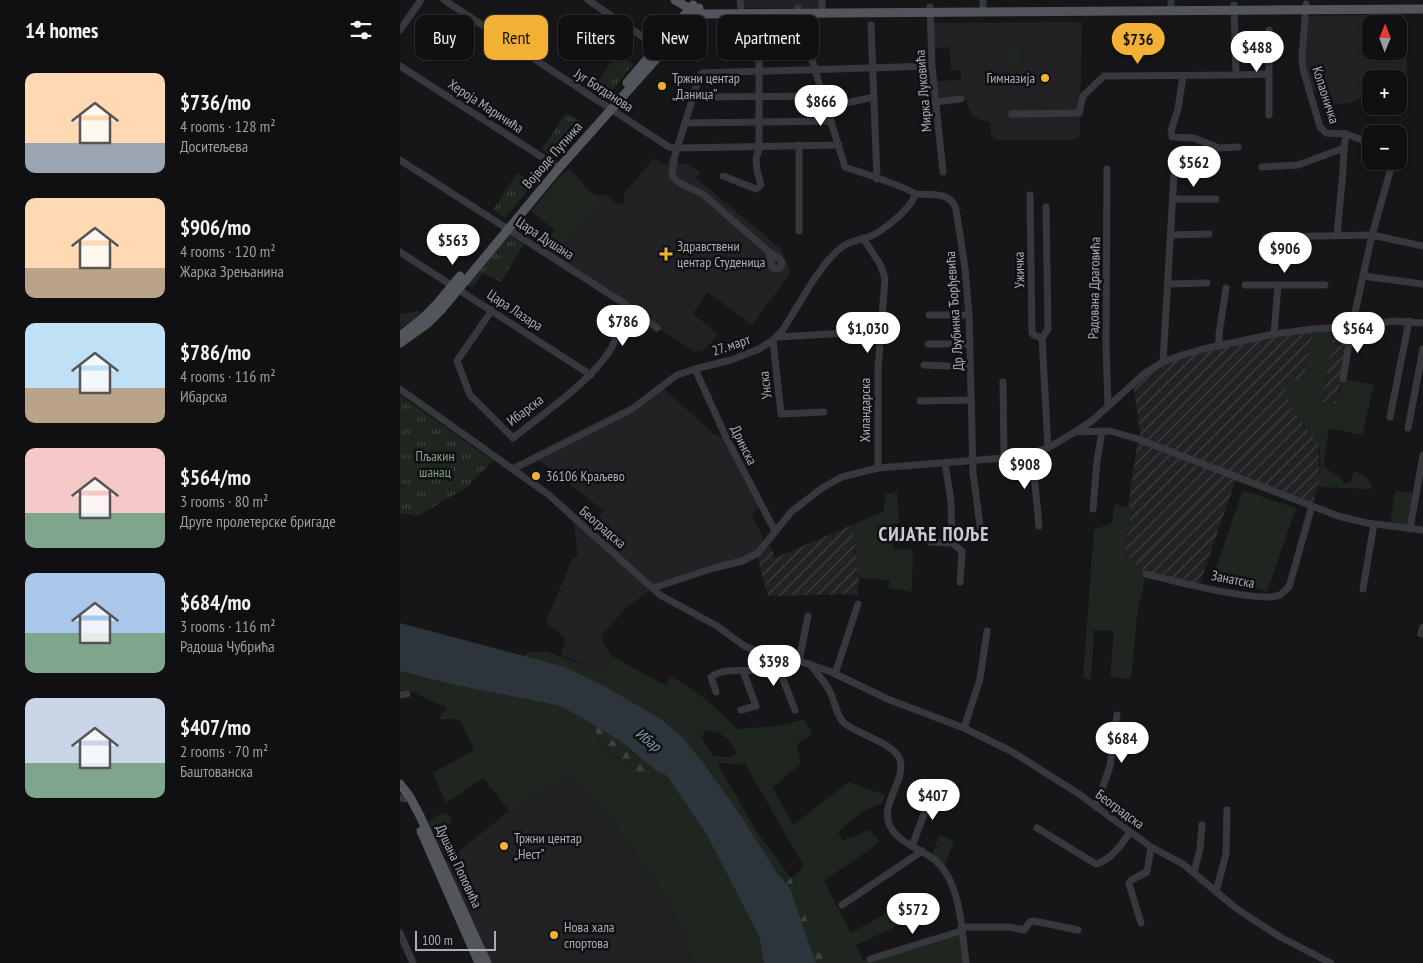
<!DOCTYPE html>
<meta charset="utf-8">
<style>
body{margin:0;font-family:"PT Sans Narrow",sans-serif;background:#1e1e20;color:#f1f3f6;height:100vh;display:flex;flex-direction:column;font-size:19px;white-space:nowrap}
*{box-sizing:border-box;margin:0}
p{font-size:16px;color:#9c9d9f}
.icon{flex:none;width:28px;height:28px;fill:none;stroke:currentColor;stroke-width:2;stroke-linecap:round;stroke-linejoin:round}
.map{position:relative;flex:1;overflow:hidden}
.details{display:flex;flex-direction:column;background:#101012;width:400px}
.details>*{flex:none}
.guide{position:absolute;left:15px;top:15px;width:475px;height:45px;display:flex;gap:10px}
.needle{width:32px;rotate:1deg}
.fabs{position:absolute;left:962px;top:15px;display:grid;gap:10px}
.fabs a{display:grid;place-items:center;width:45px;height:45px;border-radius:10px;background:#101012;box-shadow:0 1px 4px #0004,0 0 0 1px #303032;font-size:25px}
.scale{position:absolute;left:15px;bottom:12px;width:81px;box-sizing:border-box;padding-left:5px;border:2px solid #a8adb8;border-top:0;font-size:14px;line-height:18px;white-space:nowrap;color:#a8adb8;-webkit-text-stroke:4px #111113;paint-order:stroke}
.price{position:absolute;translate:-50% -42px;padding:0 11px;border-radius:18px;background:#fff;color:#222;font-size:16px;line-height:32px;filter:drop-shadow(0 1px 2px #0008)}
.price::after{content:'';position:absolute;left:50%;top:30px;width:15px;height:11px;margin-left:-8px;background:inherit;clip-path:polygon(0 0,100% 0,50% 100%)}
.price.on{background:#f2b134;color:#111}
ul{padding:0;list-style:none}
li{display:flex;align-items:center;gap:15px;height:125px;padding:0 25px}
li span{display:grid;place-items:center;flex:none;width:140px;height:100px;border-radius:10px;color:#555}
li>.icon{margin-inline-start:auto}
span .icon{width:60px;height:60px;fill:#fffc;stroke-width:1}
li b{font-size:21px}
h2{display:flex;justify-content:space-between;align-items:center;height:60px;padding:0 25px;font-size:21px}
.pill{padding:0 18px;border-radius:10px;background:#101012;box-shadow:0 1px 4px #0004,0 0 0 1px #303032;font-size:18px;line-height:45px}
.pill.on{background:#f2b134;color:#111}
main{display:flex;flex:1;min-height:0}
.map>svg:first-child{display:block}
.built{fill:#222225}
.industrial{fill:url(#industrial-furrows)}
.grass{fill:#1e261f;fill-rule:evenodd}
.forest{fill:url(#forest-firs)}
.park{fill:url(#park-tufts)}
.water{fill:#2c353c}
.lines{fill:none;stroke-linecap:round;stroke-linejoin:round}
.minor{stroke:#37383d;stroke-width:7}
.major{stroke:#53555c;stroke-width:9}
.poi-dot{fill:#f2b134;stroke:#111113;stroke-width:2}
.labels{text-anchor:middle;stroke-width:5;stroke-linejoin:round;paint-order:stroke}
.poi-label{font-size:14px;fill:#a8adb8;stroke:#111113;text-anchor:start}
.street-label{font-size:14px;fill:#a8adb8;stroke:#111113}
.park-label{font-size:14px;fill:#7fa381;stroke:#111113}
.water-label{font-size:15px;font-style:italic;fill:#7f9bb3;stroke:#111113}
.district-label{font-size:19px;font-weight:bold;letter-spacing:1px;fill:#c9ccd4;stroke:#111113}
</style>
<main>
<section class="details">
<h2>14 homes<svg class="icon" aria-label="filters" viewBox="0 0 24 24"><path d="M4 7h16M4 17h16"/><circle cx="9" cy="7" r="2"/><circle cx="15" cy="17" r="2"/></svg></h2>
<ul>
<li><span style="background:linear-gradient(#ffd9b3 70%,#9aa5b1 0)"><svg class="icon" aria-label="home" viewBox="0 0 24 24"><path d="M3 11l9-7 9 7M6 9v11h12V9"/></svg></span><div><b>$736/mo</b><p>4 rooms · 128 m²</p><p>Доситељева</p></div></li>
<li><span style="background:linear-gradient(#ffd9b3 70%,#b9a48a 0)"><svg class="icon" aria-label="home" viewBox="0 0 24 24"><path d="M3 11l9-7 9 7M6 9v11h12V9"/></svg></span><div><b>$906/mo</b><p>4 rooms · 120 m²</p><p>Жарка Зрењанина</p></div></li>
<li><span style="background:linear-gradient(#bfe0f5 65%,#b9a48a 0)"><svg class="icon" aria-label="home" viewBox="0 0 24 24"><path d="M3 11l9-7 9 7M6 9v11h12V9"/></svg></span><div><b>$786/mo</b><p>4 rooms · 116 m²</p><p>Ибарска</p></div></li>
<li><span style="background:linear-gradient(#f6c9c9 65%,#7fa58c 0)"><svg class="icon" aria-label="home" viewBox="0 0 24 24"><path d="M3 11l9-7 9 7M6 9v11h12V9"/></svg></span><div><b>$564/mo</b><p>3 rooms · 80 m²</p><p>Друге пролетерске бригаде</p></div></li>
<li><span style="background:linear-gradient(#a9c7e8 60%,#7fa58c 0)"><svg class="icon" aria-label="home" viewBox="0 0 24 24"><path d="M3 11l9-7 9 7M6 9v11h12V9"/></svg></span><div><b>$684/mo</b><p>3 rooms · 116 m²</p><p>Радоша Чубрића</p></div></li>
<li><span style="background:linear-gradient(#c9d6e8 65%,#7fa58c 0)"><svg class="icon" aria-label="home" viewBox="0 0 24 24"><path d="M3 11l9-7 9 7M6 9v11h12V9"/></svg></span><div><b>$407/mo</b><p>2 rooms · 70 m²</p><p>Баштованска</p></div></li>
</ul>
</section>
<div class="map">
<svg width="1023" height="963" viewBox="0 0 1023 963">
<defs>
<pattern id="industrial-furrows" width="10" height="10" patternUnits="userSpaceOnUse" patternTransform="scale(1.25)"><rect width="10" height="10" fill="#222225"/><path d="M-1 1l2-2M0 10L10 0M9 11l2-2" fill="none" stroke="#3f3f43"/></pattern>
<pattern id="forest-firs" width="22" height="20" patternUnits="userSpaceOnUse" patternTransform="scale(1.25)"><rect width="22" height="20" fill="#1e261f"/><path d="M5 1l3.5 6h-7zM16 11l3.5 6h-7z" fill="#3c433d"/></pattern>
<pattern id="park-tufts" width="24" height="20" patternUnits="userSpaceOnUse" patternTransform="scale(1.25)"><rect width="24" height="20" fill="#1e261f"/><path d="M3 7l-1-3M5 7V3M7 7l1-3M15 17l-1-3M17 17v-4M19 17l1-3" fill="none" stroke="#3c433d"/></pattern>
</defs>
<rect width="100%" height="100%" fill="#161618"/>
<g class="built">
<polygon points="340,0 422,0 422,8 341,8"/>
<polygon points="968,15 968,43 971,44 971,51 999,51 999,43 1007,43 1007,83 999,83 999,79 971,79 971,95 949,103 933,105 925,102 910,86 905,68 904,57 908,16"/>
<polygon points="682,22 680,134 678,137 672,140 596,140 591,135 590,122 583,121 572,115 567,105 566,99 537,101 537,81 561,80 561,70 551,70 550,47 533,49 532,23"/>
<polygon points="254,158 266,166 270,158 274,158 280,163 288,165 300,172 296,178 380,248 388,264 390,271 387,278 352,325 308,292 293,313 318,335 304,350 296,352 257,328 141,250 155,230 131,211 164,172 170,168 190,192 197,195 206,195 218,205 221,204 224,202 224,193"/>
<polygon points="261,386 314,434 324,438 361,507 351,514 366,543 358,553 253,588 227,607 201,636 210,655 200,672 161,655 166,639 146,622 172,559 178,557 173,517 188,531 204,511 136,458 232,409"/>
<polygon points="169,775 204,811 254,879 275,916 293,963 87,963 43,864 109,811"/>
</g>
<g class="industrial">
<polygon points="952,326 936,405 922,402 934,327"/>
<polygon points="914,329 897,416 918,442 920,479 912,506 837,477 799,586 746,574 724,554 732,508 728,507 738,439 741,440 733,383 783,354"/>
<polygon points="452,525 459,577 457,594 368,596 357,556 370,546 375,558"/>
</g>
<g class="grass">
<rect x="607" y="45" width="12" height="21"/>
<polygon points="164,172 200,201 155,251 144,246 155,230 131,211"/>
<path d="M934 327 922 402 936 405 943 379 974 385 962 435 929 428 924 458V467L941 478 944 484 951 481 954 471C963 474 970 479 973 489L917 487C921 476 923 450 916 440 903 419 880 407 887 379L903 381 914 329Z"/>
<polygon points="843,490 896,508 867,592 814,574"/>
<polygon points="995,491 1017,492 1010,529 990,526"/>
<polygon points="497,492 499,523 492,524 493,548 513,550 512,592 488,588 490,581 459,577 452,525 484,511 485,494"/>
<polygon points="715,504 732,508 724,554 746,574 737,615 731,679 710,677 714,631 694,630 691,680 683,678 694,530 712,523"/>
<path d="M128 652H149L200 672 210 655 266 686 270 676C296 689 317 708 337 729L379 726 404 719 412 734 397 744 401 763 373 788 393 825 449 782 485 795 482 803 462 812 438 832 443 841 470 830 480 842 424 881 451 933 499 906 506 922 456 945 463 961 561 931 566 963H430L428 958 422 951 411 930 391 878 377 873 340 814 304 764 282 738 261 719 162 666 124 656ZM306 731C323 731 329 740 337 753 331 758 321 757 313 755L301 737ZM344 762 404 867 391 878 359 835 318 765 322 763 341 764Z"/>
<path d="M0 671 50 684 160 706 195 725C192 739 216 759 228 763 233 771 241 775 250 779L255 770 267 776 307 834 359 936 364 963H293L275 916 254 879 204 811 169 775 109 811 83 778 46 803 33 773 74 750 61 721 52 719H38L47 708 10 691 0 690Z"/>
<path d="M41 813 48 815 52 820C50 825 47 826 44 830 38 838 44 848 47 856L46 857 26 824Z"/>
<polygon points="539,835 554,841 543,870 531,858"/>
</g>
<g class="forest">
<path d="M195 725 223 743 255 770 250 779C241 775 233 771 228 763 216 759 192 738 195 725Z"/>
<polygon points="377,873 391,878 411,930 422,951 428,958 430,963 416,963 390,888"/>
</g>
<g class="park">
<polygon points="216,54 233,64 207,97 194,89"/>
<polygon points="166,113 182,123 153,158 142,149"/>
<polygon points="117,173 134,183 105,218 93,210"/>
<polygon points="109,234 124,244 101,282 83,273 72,288 65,283"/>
<polygon points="19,311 23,314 0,328 0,314"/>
<polygon points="0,395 93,461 67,487 18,516 0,513"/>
</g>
<polygon class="water" points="0,623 162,666 204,686 261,719 283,738 304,764 340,814 377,873 390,888 416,963 364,963 359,936 307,835 267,776 255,770 223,743 184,719 160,706 50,684 0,671"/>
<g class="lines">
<g class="minor">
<polyline points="44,0 269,147 277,148 439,145"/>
<polyline points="188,0 261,49"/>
<polyline points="340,0 341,8"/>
<polyline points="422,0 422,8"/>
<polyline points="906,4 902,57 903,69 920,127 926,133 946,134 971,143"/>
<polyline points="771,5 771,0"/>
<polyline points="530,7 532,66 543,172"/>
<polyline points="583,7 583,0"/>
<path d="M398 8 407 44 445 167C457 171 510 188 515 194"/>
<polyline points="471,25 477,179"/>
<polyline points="0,30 21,0"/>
<polyline points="869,30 869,115"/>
<polyline points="323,45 407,44"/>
<polyline points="0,66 159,168"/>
<polyline points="836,75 868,74"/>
<polyline points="783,76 778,109 771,131 772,137 794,138 819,148 838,147"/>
<polyline points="293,97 423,96"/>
<polyline points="535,102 561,99"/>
<polyline points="427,107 474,97"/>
<polyline points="612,114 679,113 683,96 704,76 836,75 834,5"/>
<polyline points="285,123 431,121"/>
<polyline points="399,145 399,231"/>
<polyline points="0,160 225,304 257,328"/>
<polyline points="862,167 898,165 944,148 946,134"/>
<polyline points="707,169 706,344 708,407"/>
<polyline points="323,176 356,189 361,185 357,170 356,158 359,150 359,44"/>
<path d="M515 194C529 195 551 191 556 209L565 268 569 315 573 473 581 533"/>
<polyline points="630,195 632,333 634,335 642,338"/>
<polyline points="773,199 816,199"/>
<polyline points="646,207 648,329 642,338 648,448"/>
<polyline points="771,235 809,234"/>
<polyline points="937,235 943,171 944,148"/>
<polyline points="866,237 972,235 1023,246"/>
<polyline points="463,238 480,264 485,278 478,369 478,468"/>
<polyline points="0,252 191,375"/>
<path d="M369 252 372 267 376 269 380 268 382 264 380 259 369 252 304 195C293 187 280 187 272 175L274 159 299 77 302 73 532 66"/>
<polyline points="963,276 1023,284"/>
<polyline points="768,284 807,283"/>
<polyline points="845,285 925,285"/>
<path d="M92 310 57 361 70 395 113 438C145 412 185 386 209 352 218 338 221 320 225 304"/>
<polyline points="529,315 569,315"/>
<polyline points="874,334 878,285"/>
<polyline points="377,337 448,333"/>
<polyline points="373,340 381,414 424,412"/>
<polyline points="528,344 570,344"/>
<polyline points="819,346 819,334 826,288"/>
<polyline points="763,362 774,174"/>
<polyline points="524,365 570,367"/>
<polyline points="295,369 326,437 375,531"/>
<polyline points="943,379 952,326 972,235 993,161"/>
<polyline points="603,382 604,458"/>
<polyline points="0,389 149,495 260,595 317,626 343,645 353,650 374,656 399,661 429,671 490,700 564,728 611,751 679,794 751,847 783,864 832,905 849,917 882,938 931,963"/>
<polyline points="520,401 571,400"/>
<polyline points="990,417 1009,321"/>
<polyline points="1008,428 1023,349"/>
<polyline points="675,432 710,431 738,439 938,516 967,523 1023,530"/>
<polyline points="632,453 639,526"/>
<polyline points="545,463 551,501 552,543 562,551 560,582"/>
<path d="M113 469 232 409 277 375 295 369 331 360 359 349 373 340 382 331C398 307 420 263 442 247 451 240 462 240 471 236 484 230 512 208 515 194"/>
<polyline points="693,509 697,461 702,431"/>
<polyline points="1010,529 1023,455"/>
<polyline points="530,542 552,543"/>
<path d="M746 574C771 580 861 604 880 595 883 593 886 589 889 587L912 506"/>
<polyline points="253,588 314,568 342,561 358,553 391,512 422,488 442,477 478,468 604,458 620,456 648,448 675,432 693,420 745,373 763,362 782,355 803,349 874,334 914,329 969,325 993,321 1023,323"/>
<polyline points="963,589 974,524"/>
<polyline points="1021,634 1023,627"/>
<polyline points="399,661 408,616"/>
<polyline points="377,664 395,710"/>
<path d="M410 664C416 672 423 680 428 688 435 699 435 714 444 723 457 734 496 744 500 760 506 782 479 804 490 826 499 844 523 849 537 862 561 884 562 933 566 963"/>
<polyline points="435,674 458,604"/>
<path d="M316 692 311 677C323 667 347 672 362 670 367 669 372 668 378 667"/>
<polyline points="0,695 7,694"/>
<polyline points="341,710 356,706 343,671"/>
<polyline points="564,728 580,679 587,631"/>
<polyline points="0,798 6,799"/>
<polyline points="696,807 710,766 717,715"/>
<path d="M637 828 696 864C711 860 722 844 730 832"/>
<polyline points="512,846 534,788"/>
<polyline points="794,873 800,849 802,825"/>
<polyline points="816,892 826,854 827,810"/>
<polyline points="442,905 522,851"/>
<polyline points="741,923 729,884 731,880 747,872 751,847"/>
<polyline points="561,927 610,927 624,930 630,922 634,921 678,930"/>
<polyline points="0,933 13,963"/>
<polyline points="470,959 561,931"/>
</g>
<g class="major">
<polyline points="275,0 290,9 303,14 1023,9"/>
<polyline points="227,83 293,5"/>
<polyline points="0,336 23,318 36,305 60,276"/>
<polyline points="0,343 28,323 42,309 159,168 289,22 299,8"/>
<polyline points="0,784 10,797 20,816 87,963"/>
<polyline points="21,831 79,963"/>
</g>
</g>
<g class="poi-dot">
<circle cx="645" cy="78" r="5"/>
<circle cx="262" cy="86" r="5"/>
<path d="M263.5 246.5h5v5h5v5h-5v5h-5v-5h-5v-5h5z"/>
<circle cx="136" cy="476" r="5"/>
<circle cx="104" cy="846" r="5"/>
<circle cx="154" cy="935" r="5"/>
</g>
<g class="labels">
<g class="poi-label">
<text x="272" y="83">Тржни центар<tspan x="272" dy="16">„Даница”</tspan></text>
<text x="635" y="83" text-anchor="end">Гимназија</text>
<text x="277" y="251">Здравствени<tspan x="277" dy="16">центар Студеница</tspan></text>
<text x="146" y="481">36106 Краљево</text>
<text x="114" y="843">Тржни центар<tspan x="114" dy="16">„Нест”</tspan></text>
<text x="164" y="932">Нова хала<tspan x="164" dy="16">спортова</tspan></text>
</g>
<g class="street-label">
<text transform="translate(204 90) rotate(33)" y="5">Југ Богданова</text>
<text transform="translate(523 91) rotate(-95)" y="5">Мирка Луковића</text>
<text transform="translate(926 95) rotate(72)" y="5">Копаоничка</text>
<text transform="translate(86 106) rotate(33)" y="5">Хероја Маричића</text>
<text transform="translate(152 155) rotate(-49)" y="5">Војводе Путника</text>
<text transform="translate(145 238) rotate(33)" y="5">Цара Душана</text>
<text transform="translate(619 270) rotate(-91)" y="5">Ужичка</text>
<text transform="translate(694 288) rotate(-89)" y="5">Радована Драговића</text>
<text transform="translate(115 310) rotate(33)" y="5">Цара Лазара</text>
<text transform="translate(554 311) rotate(-94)" y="5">Др Љубинка Ђорђевића</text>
<text transform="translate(331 345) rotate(-19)" y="5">27. март</text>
<text transform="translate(365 385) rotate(-97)" y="5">Унска</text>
<text transform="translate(125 410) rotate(-37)" y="5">Ибарска</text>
<text transform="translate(465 410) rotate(-90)" y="5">Хиландарска</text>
<text transform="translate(344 445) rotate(64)" y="5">Дринска</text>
<text transform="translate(203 527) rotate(41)" y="5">Београдска</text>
<text transform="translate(833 579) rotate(11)" y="5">Занатска</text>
<text transform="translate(720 809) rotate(36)" y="5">Београдска</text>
<text transform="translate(59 866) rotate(65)" y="5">Душана Поповића</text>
</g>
<g class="park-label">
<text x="35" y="461">Пљакин<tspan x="35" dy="16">шанац</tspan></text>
</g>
<g class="water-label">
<text transform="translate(248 740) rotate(38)" y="5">Ибар</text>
</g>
<g class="district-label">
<text x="534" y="541">СИЈАЋЕ ПОЉЕ</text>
</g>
</g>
</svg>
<div class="fabs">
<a><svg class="needle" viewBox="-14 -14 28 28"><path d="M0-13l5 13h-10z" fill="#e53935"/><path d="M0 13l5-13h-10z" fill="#9c9d9f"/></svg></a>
<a>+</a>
<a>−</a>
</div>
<div class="scale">100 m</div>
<b class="price on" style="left:738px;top:65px">$736</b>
<b class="price" style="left:857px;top:73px">$488</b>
<b class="price" style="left:421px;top:127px">$866</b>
<b class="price" style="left:794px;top:188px">$562</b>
<b class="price" style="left:53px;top:266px">$563</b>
<b class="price" style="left:885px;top:274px">$906</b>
<b class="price" style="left:223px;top:347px">$786</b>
<b class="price" style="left:468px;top:354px">$1,030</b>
<b class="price" style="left:958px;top:354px">$564</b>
<b class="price" style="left:625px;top:490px">$908</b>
<b class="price" style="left:374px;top:687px">$398</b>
<b class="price" style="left:722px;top:764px">$684</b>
<b class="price" style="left:533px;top:821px">$407</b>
<b class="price" style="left:513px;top:935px">$572</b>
<div class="guide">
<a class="pill">Buy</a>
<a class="pill on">Rent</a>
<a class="pill">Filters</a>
<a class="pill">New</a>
<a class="pill">Apartment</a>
</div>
</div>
</main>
